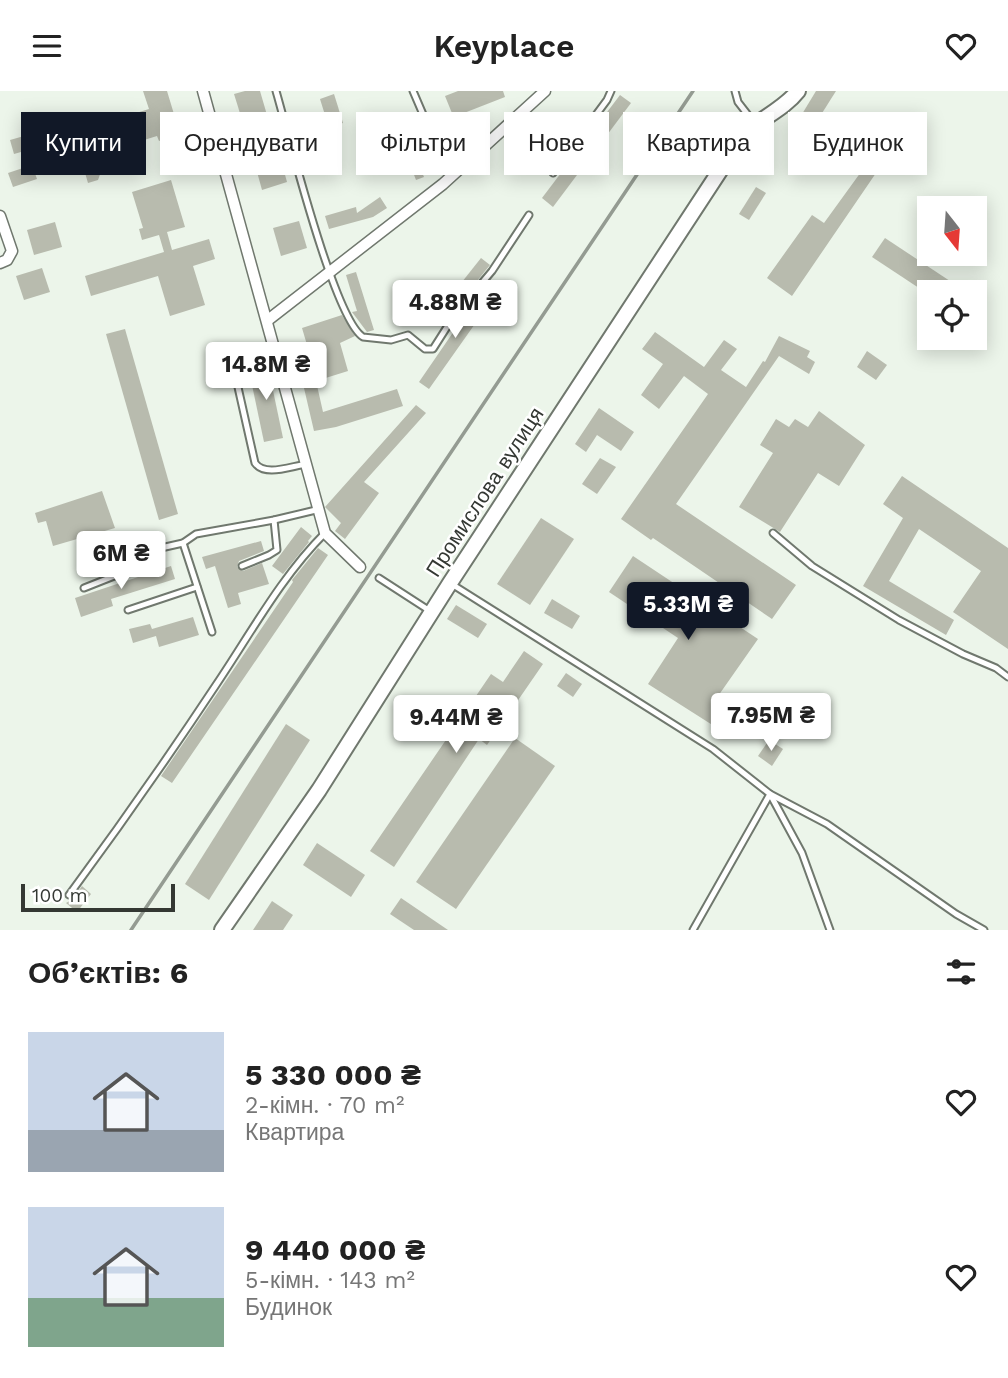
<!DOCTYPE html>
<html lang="uk">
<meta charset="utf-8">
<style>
body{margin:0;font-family:"Work Sans",sans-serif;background:#f6f6f6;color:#222;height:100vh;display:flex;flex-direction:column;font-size:26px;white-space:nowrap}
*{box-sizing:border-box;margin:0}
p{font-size:23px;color:#767676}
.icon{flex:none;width:38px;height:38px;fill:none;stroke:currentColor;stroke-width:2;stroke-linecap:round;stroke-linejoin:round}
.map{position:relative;height:839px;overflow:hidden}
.side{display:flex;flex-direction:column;background:#fff;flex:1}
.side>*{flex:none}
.top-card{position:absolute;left:21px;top:21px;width:966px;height:63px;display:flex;gap:14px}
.needle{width:46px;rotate:163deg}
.tools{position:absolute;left:917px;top:105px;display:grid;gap:14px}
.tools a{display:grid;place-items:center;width:70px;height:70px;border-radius:0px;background:#fff;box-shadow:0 4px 18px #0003;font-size:35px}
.scale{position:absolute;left:21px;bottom:18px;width:154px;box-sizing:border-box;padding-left:7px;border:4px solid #343833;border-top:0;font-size:19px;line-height:24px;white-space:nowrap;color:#343833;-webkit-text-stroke:5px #fff;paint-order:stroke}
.price{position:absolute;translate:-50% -60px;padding:0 16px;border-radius:7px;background:#fff;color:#222;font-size:23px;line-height:46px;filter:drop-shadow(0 2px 4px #0008)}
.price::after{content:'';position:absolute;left:50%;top:42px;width:21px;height:16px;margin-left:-10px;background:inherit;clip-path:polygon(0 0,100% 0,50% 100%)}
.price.current{background:#111827;color:#fff}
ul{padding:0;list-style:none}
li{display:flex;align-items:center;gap:21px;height:175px;padding:0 28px}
li span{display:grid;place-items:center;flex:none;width:196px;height:140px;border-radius:0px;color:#555}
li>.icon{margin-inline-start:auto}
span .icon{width:84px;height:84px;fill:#fffc;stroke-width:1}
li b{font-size:30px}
h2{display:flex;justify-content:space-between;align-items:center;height:84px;padding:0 28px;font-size:30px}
.pill{padding:0 24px;border-radius:0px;background:#fff;box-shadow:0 4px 18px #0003;font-size:24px;line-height:63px}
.pill.current{background:#111827;color:#fff}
header{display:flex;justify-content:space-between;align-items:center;height:91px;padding:0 28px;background:#fff;font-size:32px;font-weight:600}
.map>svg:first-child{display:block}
.building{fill:#b8bbae}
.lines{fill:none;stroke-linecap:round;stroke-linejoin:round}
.lane-casing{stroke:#70786e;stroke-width:9}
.street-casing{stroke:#70786e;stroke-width:13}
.secondary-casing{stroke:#70786e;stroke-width:18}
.lane{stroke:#fff;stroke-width:5}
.street{stroke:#fff;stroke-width:10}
.secondary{stroke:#fff;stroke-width:14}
.rail{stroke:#949b92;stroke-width:3.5}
.labels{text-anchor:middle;stroke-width:5;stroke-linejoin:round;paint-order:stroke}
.street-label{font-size:21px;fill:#343833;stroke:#fff}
</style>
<header><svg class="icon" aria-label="menu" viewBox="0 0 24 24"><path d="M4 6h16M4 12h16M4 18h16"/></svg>Keyplace<svg class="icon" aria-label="heart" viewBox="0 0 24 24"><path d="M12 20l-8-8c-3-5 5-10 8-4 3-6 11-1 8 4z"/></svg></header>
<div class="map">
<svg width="1008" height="839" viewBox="0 0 1008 839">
<rect width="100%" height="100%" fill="#ecf5ea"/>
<g class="building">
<polygon points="143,0 167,0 180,43 159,50 157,45 99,63 103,75 98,89 88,92 81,68 89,65 81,39 149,18"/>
<polygon points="245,0 260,0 267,24 243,32 234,3"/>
<polygon points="458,0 503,0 505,6 464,22 473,45 460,50 455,38 458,37 445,5"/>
<polygon points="816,0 836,0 807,46 793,38"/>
<polygon points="334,3 343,32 329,37 320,8"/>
<polygon points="620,4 631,12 553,116 542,107"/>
<polygon points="401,31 424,86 416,89 408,68 402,71 400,67 380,76 370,54 388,46 385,38"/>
<polygon points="31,43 35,57 14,63 10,49"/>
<polygon points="327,57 331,71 303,79 300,66"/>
<polygon points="279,62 287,91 262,99 254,70"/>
<polygon points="32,74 37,88 13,96 8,82"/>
<polygon points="866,74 876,82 792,205 767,187 812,124 824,132"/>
<polygon points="171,89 185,136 167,141 172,159 209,148 215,168 193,175 205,214 170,225 158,185 91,205 85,185 164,161 159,144 142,149 139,138 143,137 132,101"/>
<polygon points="756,96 766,102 749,129 739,123"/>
<polygon points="380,106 387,117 373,126 329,138 325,125 356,116 357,122"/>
<polygon points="299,130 307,157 281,165 273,137"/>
<polygon points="55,131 62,156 34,164 27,139"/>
<polygon points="885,147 953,192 947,201 925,201 872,166"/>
<polygon points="481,167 490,174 443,232 435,225"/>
<polygon points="42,177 50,201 24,209 16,185"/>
<polygon points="356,181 374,239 367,241 352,221 357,220 346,184"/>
<polygon points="478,205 489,213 429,298 419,291 454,240 452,238 458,228"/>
<polygon points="342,224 355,245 340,252 348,280 316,290 323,321 397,298 403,315 336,336 314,340 297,267 310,264 302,237"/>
<polygon points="125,238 178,423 159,429 106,243"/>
<polygon points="655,241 704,276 724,249 737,258 721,279 746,296 763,270 765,271 779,245 810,260 807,266 815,271 809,283 779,265 676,413 796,494 772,528 653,447 651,449 621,428 708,303 684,285 659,318 641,304 663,273 642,258"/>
<polygon points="867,260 887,274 876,289 857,276"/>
<polygon points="267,271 283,347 264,351 248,275"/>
<polygon points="416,314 426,322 364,391 379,402 345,448 335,440 341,432 325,416"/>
<polygon points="599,317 634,341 621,360 597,344 586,361 575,353"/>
<polygon points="819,320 865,354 839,395 818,382 780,441 739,416 773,362 760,354 776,328 789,336 795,328 808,336"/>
<polygon points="600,367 616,376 597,403 582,393"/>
<polygon points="902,385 1008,457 1008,558 953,521 981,480 919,438 889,490 954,529 946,544 863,495 903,427 883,413"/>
<polygon points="102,400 115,437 53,455 46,430 38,432 35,422"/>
<polygon points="541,427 574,448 530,514 497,493"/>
<polygon points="301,436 312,445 308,450 309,451 283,483 272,475"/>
<polygon points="261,450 264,460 239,470 237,476 243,480 262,472 269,493 238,502 241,513 228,517 215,475 206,478 202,466"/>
<polygon points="318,457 328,464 172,692 161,685 293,491 292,489"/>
<polygon points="633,465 758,548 716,608 738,622 725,642 648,593 678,547 609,501"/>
<polygon points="171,475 175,488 111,508 113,515 81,526 75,507"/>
<polygon points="552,508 580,525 572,538 544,522"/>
<polygon points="456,514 487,533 478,547 447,528"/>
<polygon points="193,526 199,544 159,556 156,545 133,552 129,538 150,533 152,538"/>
<polygon points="524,560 543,573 487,654 479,648 394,776 370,760 491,583 503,591"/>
<polygon points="566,582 582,593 573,606 557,595"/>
<polygon points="286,633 310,649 209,809 185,793"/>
<polygon points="515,647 555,675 456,818 416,791"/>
<polygon points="769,649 783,658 772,675 758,665"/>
<polygon points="317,752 365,784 351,806 303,774"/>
<polygon points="82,795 91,803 77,821 66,812 73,808"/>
<polygon points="401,807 448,839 414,839 390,823"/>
<polygon points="272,810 293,824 283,839 253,839"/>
</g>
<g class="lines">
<g class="lane-casing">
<g id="lane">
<path d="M276 0C288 41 334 228 363 246L391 249 408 244 425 258H433L454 225 492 180 529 124"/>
<polyline points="413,0 440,63 445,71 458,80"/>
<polyline points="735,0 738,11 755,33"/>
<polyline points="553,82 607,9 611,0"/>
<path d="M231 265 255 372C265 386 291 375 307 373"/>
<polyline points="773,442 812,475 899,529 963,563 996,577 1008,586"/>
<polyline points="183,452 212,541"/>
<polyline points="242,475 269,464 277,459 274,429"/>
<polyline points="379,487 430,520"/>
<polyline points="450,492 713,658 770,703 802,762 830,839"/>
<polyline points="84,497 127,480 143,461 183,452 196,443 274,429 320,418"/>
<polyline points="128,519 197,496"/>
<path d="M69 804C120 735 169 665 216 594 251 542 281 486 325 442"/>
<polyline points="693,839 770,703 827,733 956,823 984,839"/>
</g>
</g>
<g class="street-casing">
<g id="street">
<polyline points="203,0 325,442 360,476"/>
<polyline points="0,125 12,160 7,169 0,172"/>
<polyline points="268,229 443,93 545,0"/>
</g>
</g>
<g class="secondary-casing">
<path id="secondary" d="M222 839 319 699 450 492 744 43C761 27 784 18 798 0"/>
</g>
<use href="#lane" class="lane"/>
<use href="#street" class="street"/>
<use href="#secondary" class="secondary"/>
<polyline class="rail" points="131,839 693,0"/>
</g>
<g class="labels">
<g class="street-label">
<text transform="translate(485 401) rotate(-57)" y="7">Промислова вулиця</text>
</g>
</g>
</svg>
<div class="tools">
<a><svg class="needle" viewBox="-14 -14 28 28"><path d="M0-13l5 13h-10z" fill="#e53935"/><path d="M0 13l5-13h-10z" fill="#767676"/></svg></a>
<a><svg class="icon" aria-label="locate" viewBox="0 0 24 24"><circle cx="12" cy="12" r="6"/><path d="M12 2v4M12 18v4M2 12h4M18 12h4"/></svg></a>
</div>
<div class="scale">100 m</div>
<b class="price" style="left:455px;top:249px">4.88M ₴</b>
<b class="price" style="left:266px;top:311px">14.8M ₴</b>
<b class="price" style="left:121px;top:500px">6M ₴</b>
<b class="price current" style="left:688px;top:551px">5.33M ₴</b>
<b class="price" style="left:771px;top:662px">7.95M ₴</b>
<b class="price" style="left:456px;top:664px">9.44M ₴</b>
<div class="top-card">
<a class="pill current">Купити</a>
<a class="pill">Орендувати</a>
<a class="pill">Фільтри</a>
<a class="pill">Нове</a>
<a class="pill">Квартира</a>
<a class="pill">Будинок</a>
</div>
</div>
<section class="side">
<h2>Об’єктів: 6<svg class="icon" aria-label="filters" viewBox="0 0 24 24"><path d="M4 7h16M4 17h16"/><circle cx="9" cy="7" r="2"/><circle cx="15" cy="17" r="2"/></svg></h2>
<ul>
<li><span style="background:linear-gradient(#c9d6e8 70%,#9aa5b1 0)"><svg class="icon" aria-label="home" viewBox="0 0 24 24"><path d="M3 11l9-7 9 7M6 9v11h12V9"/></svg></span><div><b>5 330 000 ₴</b><p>2-кімн. · 70 m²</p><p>Квартира</p></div><svg class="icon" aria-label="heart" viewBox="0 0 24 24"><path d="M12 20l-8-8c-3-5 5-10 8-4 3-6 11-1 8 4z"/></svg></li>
<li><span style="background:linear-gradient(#c9d6e8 65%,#7fa58c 0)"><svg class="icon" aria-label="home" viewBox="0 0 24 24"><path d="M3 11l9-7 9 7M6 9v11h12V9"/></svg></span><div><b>9 440 000 ₴</b><p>5-кімн. · 143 m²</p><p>Будинок</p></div><svg class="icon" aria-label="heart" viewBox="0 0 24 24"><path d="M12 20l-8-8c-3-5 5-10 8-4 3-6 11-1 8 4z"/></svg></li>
</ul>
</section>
